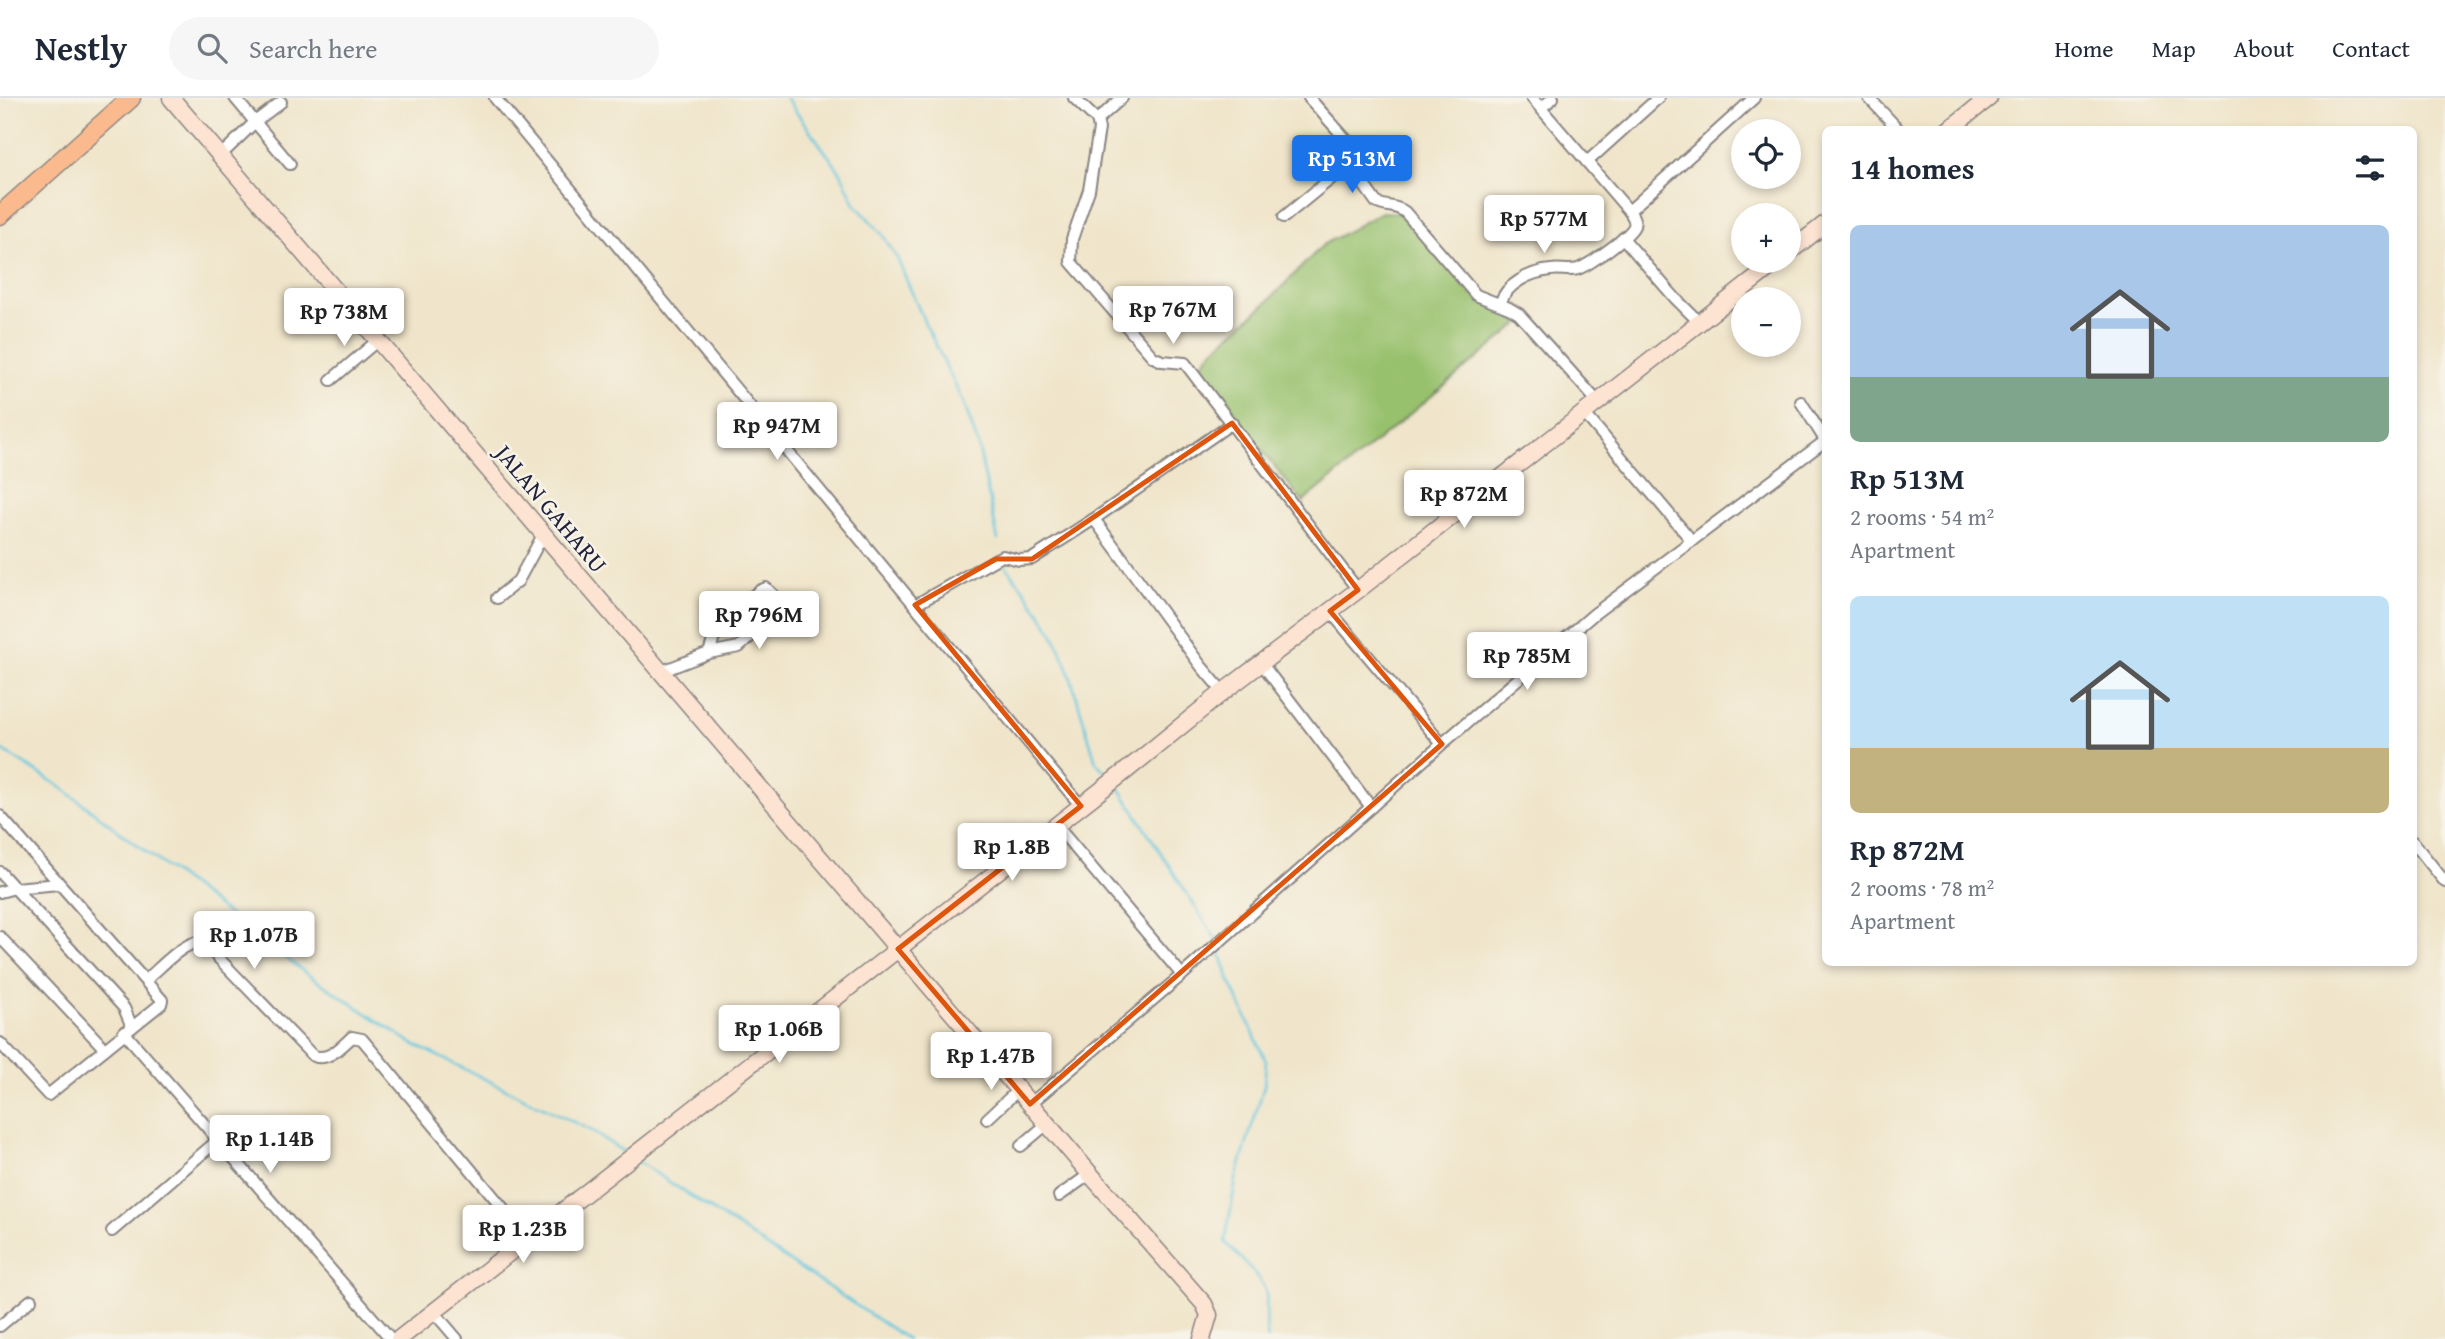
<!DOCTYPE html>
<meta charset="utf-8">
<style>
body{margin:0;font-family:"Gentium Book Plus",serif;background:#f6f6f7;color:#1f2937;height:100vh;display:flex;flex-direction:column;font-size:26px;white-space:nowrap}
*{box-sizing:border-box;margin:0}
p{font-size:23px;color:#747a83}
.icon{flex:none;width:38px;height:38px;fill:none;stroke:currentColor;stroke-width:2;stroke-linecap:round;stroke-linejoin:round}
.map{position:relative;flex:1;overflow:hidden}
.side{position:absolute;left:1822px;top:28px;width:595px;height:840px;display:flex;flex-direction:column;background:#fff;border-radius:10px;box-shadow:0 4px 10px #0003}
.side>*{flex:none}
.fabs{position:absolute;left:1731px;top:21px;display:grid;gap:14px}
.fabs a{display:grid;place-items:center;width:70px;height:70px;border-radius:50%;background:#fff;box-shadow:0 4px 10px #0003;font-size:35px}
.price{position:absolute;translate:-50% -60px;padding:0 16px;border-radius:7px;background:#fff;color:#222;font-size:23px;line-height:46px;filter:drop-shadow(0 2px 4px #0008)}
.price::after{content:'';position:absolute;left:50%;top:42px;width:21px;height:16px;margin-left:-10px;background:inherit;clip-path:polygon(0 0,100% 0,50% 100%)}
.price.on{background:#1a73e8;color:#fff}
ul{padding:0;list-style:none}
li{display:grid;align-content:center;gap:14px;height:371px;padding:0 28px}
li span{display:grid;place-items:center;height:217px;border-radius:10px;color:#555}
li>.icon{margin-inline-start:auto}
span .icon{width:126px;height:126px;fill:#fffc;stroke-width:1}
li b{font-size:30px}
h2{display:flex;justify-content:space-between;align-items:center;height:84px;padding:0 28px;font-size:30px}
header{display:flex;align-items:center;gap:42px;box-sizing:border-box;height:98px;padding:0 35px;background:#fff;border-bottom:2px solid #e0e1e3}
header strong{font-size:33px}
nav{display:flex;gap:38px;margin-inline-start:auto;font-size:24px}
.search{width:490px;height:63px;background:#f6f6f7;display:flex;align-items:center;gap:18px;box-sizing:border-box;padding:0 24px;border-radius:38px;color:#747a83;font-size:26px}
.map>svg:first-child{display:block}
.green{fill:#98c16d;stroke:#5d7254;stroke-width:2}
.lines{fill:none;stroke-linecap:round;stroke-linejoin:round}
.stream{stroke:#62c6df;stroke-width:2.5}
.street-casing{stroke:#898482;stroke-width:14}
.secondary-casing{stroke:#898482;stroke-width:19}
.primary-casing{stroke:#898482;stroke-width:21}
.street{stroke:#fff;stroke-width:10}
.secondary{stroke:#fde3d1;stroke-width:16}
.primary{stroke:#fbba8d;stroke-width:18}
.marked{fill:none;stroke:#de560e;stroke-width:5;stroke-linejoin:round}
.labels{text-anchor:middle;stroke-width:5;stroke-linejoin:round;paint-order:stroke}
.street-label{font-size:24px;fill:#22223b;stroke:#f7f3e8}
</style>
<header>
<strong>Nestly</strong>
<div class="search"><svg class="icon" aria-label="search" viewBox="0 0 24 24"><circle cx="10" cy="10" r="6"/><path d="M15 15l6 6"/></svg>Search here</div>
<nav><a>Home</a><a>Map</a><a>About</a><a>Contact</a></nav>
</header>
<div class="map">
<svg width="2445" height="1241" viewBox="0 0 2445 1241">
<rect width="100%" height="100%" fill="#f7f3e8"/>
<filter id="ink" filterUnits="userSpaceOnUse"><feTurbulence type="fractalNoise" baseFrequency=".0143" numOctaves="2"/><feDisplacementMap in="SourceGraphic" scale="14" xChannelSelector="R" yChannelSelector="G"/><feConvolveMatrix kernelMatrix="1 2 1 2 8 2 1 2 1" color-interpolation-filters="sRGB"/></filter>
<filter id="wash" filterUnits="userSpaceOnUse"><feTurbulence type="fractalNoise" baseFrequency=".00686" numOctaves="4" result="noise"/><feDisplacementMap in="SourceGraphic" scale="28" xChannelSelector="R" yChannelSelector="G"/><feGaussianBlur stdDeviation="1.57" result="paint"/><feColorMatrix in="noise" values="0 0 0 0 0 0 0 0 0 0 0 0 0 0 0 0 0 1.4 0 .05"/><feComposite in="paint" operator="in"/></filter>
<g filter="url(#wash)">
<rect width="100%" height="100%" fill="#f0e5ca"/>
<polygon class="green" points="1382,114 1399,115 1480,203 1509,215 1519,226 1303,404 1197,271 1213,252 1264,207 1323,147"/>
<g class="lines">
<g class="stream">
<polyline points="786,0 841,75 855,106 882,136 897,160 924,223 964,305 978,347 998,442"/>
<polyline points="1003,465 1023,490 1052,533 1067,567 1096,664 1109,678"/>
<polyline points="0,651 58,687 307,876 413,946 588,1031 627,1056"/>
<polyline points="1118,688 1216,841"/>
<path d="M1218 848 1229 881 1266 963 1264 988 1236 1081 1225 1144C1236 1156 1264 1181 1266 1196 1268 1212 1264 1226 1268 1241"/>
<polyline points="636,1062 907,1241"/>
</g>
</g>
</g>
<g filter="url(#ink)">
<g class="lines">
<g class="street-casing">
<g id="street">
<polyline points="495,0 1081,708"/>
<polyline points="1074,0 1097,22 1099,31 1089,92 1072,141 1071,164 1153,259 1162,263 1185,265 1358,492"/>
<polyline points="1869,0 1899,32"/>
<polyline points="281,4 255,24 290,66"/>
<polyline points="1541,10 1553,0"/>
<polyline points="1097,22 1122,0"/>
<polyline points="220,58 255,24 235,0"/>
<polyline points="1587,64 1658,0"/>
<path d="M1349 66 1376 104C1384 110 1395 106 1405 114L1476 197 1509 210 1519 216 1597 303"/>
<polyline points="1629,113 1754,0"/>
<polyline points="1284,119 1349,66 1355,55 1352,48 1309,0"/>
<polyline points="1623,140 1675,200 1700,225"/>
<path d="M1500 206C1506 186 1530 174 1551 172 1560 170 1569 174 1578 171 1589 167 1630 138 1634 128 1636 122 1632 117 1629 113L1532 0"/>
<polyline points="331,282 377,243"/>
<polyline points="1801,304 1825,342"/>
<polyline points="1584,315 1692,443"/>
<polyline points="1094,421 1201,568 1223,594"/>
<polyline points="497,500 518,483 543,437"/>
<polyline points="915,507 996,461 1003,458 1019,462 1032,461 1094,421 1232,325"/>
<polyline points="1330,513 1442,646"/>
<polyline points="1262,566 1371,709"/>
<polyline points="660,574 709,555 739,549 781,510 782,505 766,490 759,493 718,527 709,555"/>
<polyline points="0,718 162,902 161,906 48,997 0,945"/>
<polyline points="1056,727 1182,877"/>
<polyline points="2413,744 2445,784"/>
<polyline points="0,774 124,910 132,929"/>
<polyline points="0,794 15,790 59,786"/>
<polyline points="0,839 105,951"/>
<path d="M146 882C161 869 182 845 202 843L312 957C327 965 341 949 352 939L362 941 528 1140"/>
<polyline points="124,934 391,1241"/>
<polyline points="1030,1006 1182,877 1442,646 1594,516 1825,343"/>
<polyline points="987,1021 1018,992"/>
<polyline points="1021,1048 1047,1026"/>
<polyline points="1059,1098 1090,1076"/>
<polyline points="112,1133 218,1042"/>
<polyline points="434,1214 457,1241"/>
<polyline points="0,1228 31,1202"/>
</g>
</g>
<g class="secondary-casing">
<g id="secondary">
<polyline points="171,0 1090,1076 1204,1206 1209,1217 1202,1241"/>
<polyline points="1948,32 1989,0"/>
<polyline points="1788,155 1825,126"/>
<polyline points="399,1241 1127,672 1223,594 1358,492 1778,163"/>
</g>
</g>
<g class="primary-casing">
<polyline id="primary" points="0,117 131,0"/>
</g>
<use href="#street" class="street"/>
<use href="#secondary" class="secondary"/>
<use href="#primary" class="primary"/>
</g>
</g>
<path class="marked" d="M1232 325 1358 492 1330 513 1442 646 1030 1006 898 851 1081 708 915 507 996 461H1032Z"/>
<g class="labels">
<g class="street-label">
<text transform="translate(551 411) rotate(50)" y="8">JALAN GAHARU</text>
</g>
</g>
</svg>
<div class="fabs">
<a><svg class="icon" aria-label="locate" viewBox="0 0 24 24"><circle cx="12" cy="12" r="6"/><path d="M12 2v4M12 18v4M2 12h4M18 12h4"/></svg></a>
<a>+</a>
<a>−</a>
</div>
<b class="price on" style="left:1352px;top:97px">Rp 513M</b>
<b class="price" style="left:1544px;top:157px">Rp 577M</b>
<b class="price" style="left:1173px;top:248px">Rp 767M</b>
<b class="price" style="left:344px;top:250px">Rp 738M</b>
<b class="price" style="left:777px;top:364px">Rp 947M</b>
<b class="price" style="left:1464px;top:432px">Rp 872M</b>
<b class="price" style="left:759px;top:553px">Rp 796M</b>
<b class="price" style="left:1527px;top:594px">Rp 785M</b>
<b class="price" style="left:1012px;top:785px">Rp 1.8B</b>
<b class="price" style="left:254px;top:873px">Rp 1.07B</b>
<b class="price" style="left:779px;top:967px">Rp 1.06B</b>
<b class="price" style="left:991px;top:994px">Rp 1.47B</b>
<b class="price" style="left:270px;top:1077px">Rp 1.14B</b>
<b class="price" style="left:523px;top:1167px">Rp 1.23B</b>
<section class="side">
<h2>14 homes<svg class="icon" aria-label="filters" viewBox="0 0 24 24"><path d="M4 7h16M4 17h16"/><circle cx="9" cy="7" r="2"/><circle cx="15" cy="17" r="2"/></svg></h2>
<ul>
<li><span style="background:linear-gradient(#a9c7e8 70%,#7fa58c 0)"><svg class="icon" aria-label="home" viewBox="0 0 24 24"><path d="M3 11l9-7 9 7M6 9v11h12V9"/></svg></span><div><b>Rp 513M</b><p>2 rooms · 54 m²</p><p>Apartment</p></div></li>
<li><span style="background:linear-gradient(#bfe0f5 70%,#c2b280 0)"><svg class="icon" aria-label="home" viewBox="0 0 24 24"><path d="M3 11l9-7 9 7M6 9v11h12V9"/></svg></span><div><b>Rp 872M</b><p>2 rooms · 78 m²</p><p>Apartment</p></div></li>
</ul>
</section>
</div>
